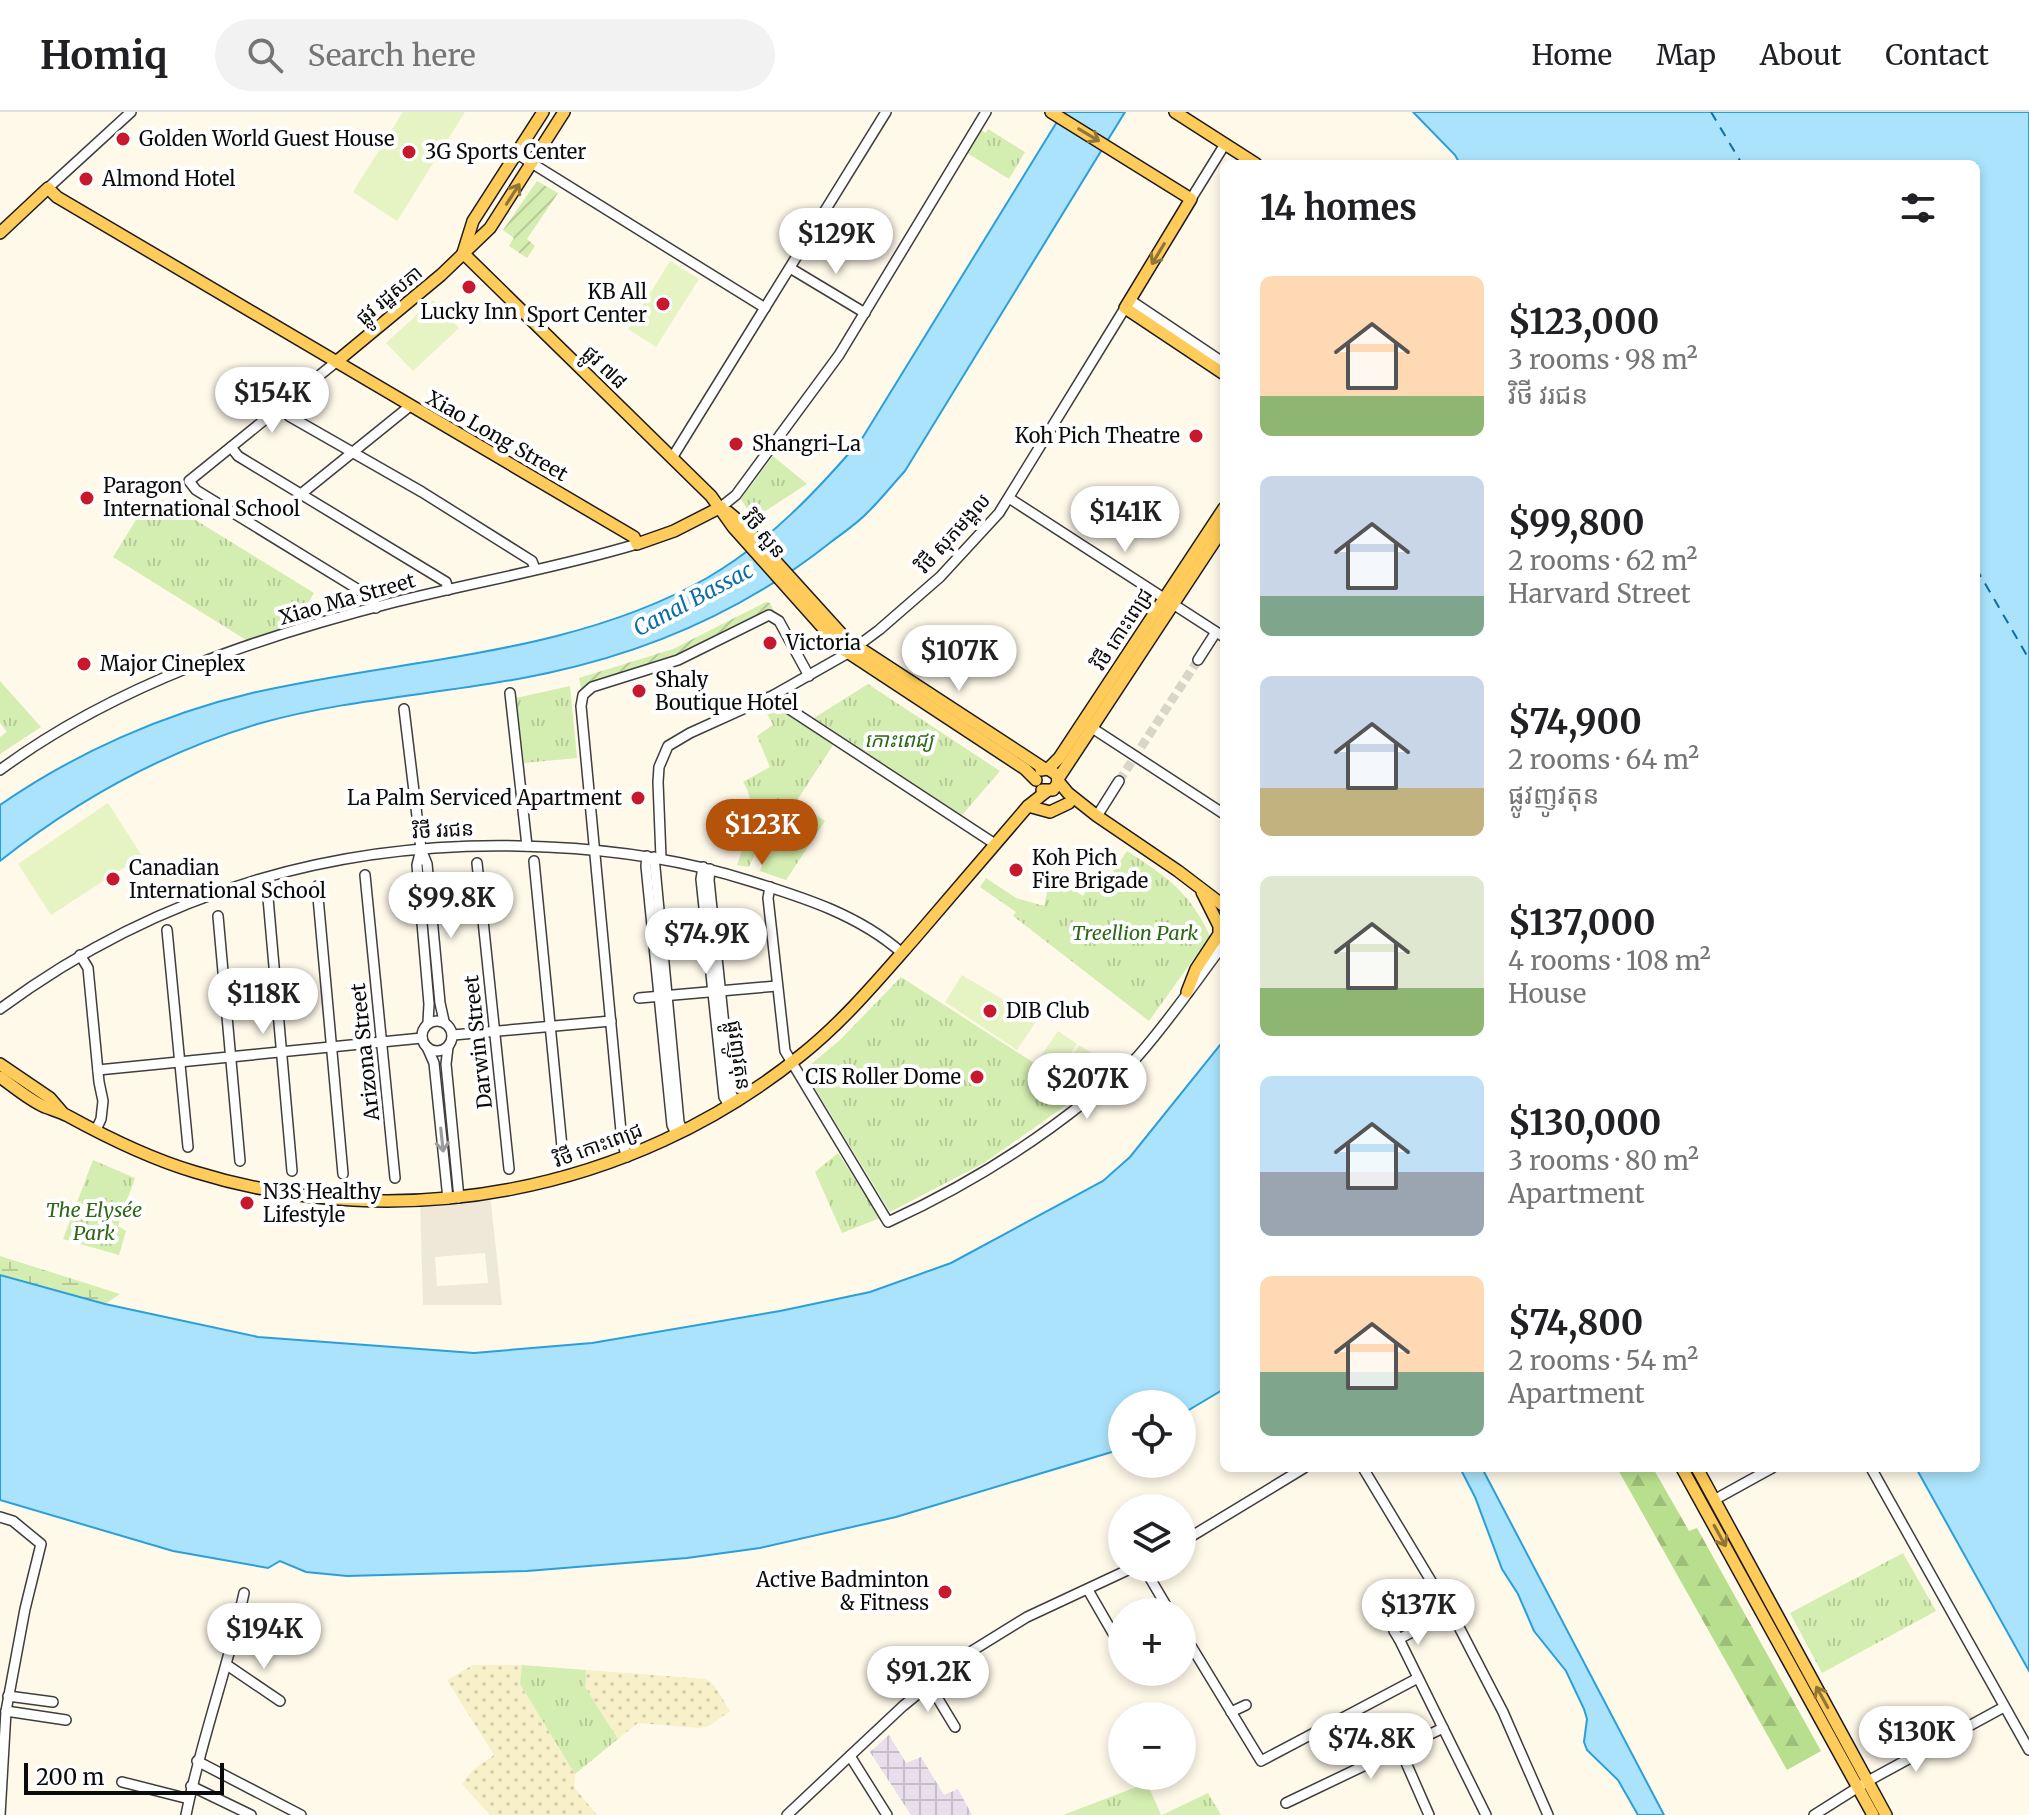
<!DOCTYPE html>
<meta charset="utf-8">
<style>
body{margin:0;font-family:Merriweather,"Noto Sans Khmer",serif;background:#f2f2f2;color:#202124;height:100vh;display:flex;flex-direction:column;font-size:30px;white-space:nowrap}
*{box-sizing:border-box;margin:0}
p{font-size:26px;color:#757577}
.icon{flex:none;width:44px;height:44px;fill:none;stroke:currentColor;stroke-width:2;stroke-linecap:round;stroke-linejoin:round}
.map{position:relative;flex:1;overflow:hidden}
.drawer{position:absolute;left:1220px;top:48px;width:760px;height:1312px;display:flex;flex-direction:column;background:#fff;border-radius:12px;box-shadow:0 4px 12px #0003}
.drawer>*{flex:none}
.fabs{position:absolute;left:1108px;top:1278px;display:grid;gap:16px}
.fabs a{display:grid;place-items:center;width:88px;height:88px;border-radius:50%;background:#fff;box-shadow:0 4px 12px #0003;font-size:40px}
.scale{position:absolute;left:24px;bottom:20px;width:200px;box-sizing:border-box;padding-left:8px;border:4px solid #0b0b0b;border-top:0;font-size:22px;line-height:28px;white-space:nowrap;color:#0b0b0b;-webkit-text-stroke:6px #fff;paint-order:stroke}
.price{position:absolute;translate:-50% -68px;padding:0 18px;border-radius:28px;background:#fff;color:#222;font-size:26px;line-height:52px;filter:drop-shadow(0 2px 4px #0008)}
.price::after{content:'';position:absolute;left:50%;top:48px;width:24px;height:18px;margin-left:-12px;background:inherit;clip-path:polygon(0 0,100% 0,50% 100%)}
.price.on{background:#b45309;color:#fff}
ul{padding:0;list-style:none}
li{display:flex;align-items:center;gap:24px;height:200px;padding:0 40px}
li span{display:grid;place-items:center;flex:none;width:224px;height:160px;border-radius:12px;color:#555}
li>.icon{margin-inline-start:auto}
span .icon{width:96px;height:96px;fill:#fffc;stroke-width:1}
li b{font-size:34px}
h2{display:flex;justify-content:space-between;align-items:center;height:96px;padding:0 40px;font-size:34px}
header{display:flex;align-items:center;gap:48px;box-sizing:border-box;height:112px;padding:0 40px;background:#fff;border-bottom:2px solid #e0e0e0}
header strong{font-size:38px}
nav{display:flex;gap:44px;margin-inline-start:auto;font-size:28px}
.search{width:560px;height:72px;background:#f2f2f2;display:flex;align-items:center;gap:20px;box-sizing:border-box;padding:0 28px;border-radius:44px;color:#757577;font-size:30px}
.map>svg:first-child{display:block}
.industrial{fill:url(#industrial-grid)}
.farmland{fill:url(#farmland-dots)}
.grass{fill:url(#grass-tufts)}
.forest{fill:url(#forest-firs)}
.wetland{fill:url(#wetland-marsh)}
.garden{fill:url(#garden-furrows)}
.pitch{fill:#e6f3c3}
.plaza{fill:#efe8d9;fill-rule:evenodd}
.water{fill:#aae3fb;stroke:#2a9fd9;stroke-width:2}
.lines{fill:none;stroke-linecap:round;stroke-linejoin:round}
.ferry{stroke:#0b6ea7;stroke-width:2;stroke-dasharray:10 8;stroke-linecap:butt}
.minor-tunnel{stroke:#dad5c9;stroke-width:9;stroke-dasharray:9 4.5;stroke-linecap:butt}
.minor-casing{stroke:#3e3e3e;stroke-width:12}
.major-casing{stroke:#1c1c1c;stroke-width:14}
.minor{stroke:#fff;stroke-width:9}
.major{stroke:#ffcb5a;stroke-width:11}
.oneway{stroke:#917536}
.oneway2{stroke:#9d9d9d}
.poi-dot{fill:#c7182d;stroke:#fff;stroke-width:3}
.labels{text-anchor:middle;stroke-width:8;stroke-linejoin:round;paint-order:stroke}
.poi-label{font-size:20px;fill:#0b0b0b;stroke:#fff;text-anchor:start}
.street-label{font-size:20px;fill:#0b0b0b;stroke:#fff}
.park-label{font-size:20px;font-style:italic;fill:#2d6817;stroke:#fff}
.water-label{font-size:22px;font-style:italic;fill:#0b6ea7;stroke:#fff}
</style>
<header>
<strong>Homiq</strong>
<div class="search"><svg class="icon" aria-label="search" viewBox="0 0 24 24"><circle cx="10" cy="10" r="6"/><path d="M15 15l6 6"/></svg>Search here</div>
<nav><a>Home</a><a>Map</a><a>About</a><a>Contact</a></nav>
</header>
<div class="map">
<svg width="2029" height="1703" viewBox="0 0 2029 1703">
<defs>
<pattern id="industrial-grid" width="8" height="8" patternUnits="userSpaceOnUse" patternTransform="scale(2)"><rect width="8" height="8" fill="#e9deec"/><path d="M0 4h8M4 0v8" fill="none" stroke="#c6bdc9"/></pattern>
<pattern id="farmland-dots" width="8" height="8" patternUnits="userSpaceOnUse" patternTransform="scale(2)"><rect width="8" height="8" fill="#f7f0c8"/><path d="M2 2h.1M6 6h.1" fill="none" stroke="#d2ccaa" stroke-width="1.8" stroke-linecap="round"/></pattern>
<pattern id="grass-tufts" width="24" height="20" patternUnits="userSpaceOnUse" patternTransform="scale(2)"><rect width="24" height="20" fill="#d4edb0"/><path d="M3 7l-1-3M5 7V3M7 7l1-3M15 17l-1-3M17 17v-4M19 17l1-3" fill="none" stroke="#b5ca96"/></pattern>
<pattern id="forest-firs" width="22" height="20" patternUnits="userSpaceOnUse" patternTransform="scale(2)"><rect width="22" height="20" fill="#b8df8e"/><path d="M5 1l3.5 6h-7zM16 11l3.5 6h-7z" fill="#9dbe79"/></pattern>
<pattern id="wetland-marsh" width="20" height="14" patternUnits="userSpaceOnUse" patternTransform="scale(2)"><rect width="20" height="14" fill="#d4edb0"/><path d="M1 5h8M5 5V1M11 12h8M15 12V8" fill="none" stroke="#b5ca96"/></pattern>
<pattern id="garden-furrows" width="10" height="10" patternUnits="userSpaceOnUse" patternTransform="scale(2)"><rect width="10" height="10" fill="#d4edb0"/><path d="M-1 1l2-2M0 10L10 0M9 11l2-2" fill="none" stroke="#b5ca96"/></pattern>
</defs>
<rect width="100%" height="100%" fill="#fff9ea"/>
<polygon class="industrial" points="889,1623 906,1651 921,1645 944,1683 958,1677 972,1703 911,1703 870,1640"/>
<g class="farmland">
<polygon points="473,1553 522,1553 520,1572 575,1662 574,1675 597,1703 490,1703 462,1672 472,1659 494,1643 447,1568"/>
<polygon points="586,1558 706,1567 714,1573 730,1599 709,1614 699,1616 638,1611 618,1627 585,1575"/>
</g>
<g class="grass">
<polygon points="988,17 1025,40 1009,67 967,41 981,18 986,21"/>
<polygon points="773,344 807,372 753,407 741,387"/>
<polygon points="163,388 314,481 296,512 246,528 113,445 147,390"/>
<polygon points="0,569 41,615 0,642 0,625 7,620 0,611"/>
<polygon points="868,572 1000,659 962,703 814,606"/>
<polygon points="570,574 577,646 524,651 516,586"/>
<path d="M774 594 833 633 796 690 825 709 786 768 760 759 766 744 756 740 749 755 737 753C746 726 760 696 743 670L770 655 757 624 773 613 765 598Z"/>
<path d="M1127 739C1167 765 1189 779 1210 824L1149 909 1013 804 1016 800 980 775 986 766 1016 786 1044 794 1051 763 1083 784 1098 760 1109 766Z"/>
<polygon points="901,865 1082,982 984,1051 890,1100 804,958 840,928"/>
<polygon points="838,1041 880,1106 842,1121 815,1060"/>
<polygon points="93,1048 135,1066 118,1114 126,1119 119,1143 63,1127"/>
<polygon points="1903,1441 1936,1499 1822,1561 1790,1501"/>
<polygon points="522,1553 586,1558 585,1575 618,1627 575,1662 520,1572"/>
<polygon points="1147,1671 1161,1703 1063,1703"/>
<polygon points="1208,1681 1221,1703 1162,1703"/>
</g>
<polygon class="forest" points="1617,1356 1653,1356 1689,1419 1697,1416 1821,1639 1787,1658"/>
<polygon class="wetland" points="0,1144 120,1182 105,1192 0,1163"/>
<g class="garden">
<polygon points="537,69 558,81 527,127 535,134 527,146 509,134 514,126 503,118"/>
<polygon points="766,490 770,491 779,509 773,503 712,532 582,582 579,566 673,537"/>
</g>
<g class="pitch">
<polygon points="403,0 465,0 397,109 353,80"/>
<polygon points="670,149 699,167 656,235 628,217"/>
<polygon points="433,188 459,216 413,259 386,231"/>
<polygon points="108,691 142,744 51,803 18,752"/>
<polygon points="962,863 1037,908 1017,938 945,890"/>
<polygon points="1058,919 1077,932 1057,963 1037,950"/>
<polygon points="1079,933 1099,946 1079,977 1059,964"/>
</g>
<path class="plaza" d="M490 1082 502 1193H423L420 1089ZM485 1141 488 1171 437 1174 435 1145Z"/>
<g class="water">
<path d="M1063 0H1125L905 359C893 372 882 386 869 399 858 411 844 420 831 430 748 496 651 539 548 561 453 582 354 585 261 611 166 639 77 688 0 749V693C75 641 163 602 252 581 404 546 569 544 707 466 768 431 819 377 863 325Z"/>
<polygon points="1413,0 2029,0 2029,1559 1916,1356 1976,1356 1976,52 1460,52 1455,43"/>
<polygon points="1224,928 1224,1277 1182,1302 1182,1292 1122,1292 1122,1335 1115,1339 896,1405 760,1436 687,1446 527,1459 347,1464 306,1460 280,1449 268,1456 173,1439 0,1388 0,1163 105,1192 258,1225 474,1241 592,1231 780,1199 870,1180 951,1151 1103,1069 1130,1045"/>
<polygon points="1460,1356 1482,1356 1664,1703 1638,1703 1618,1668 1587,1638 1584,1630 1587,1607 1584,1597 1566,1559 1534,1519 1518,1482 1502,1457 1475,1385"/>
</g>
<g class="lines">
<g class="ferry">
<polyline points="1711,0 1742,52"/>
<polyline points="1976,456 2029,547"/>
</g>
<polyline class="minor-tunnel" points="1119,669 1198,548"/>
<g class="minor-casing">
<g id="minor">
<polyline points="517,42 765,196"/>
<polyline points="48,76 131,0"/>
<polyline points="1191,87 1225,32"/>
<polyline points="790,156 865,201"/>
<polyline points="1130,188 1224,251"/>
<polyline points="336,250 189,369 196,378 372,486 376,496"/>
<polyline points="281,294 289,304 422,380 532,449 535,457"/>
<polyline points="231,335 238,344 446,470 448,478"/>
<polyline points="672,346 886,0"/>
<polyline points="301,382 410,294"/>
<polyline points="1009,386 1224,525"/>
<polyline points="721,395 736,383 839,243 986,0"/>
<polyline points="1198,548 1216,520"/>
<polyline points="510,581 527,734"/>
<polyline points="774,583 777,589 995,732"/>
<polyline points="404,597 421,737 427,752 440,891 444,909"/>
<polyline points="1086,612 1224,702"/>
<path d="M0 658C115 573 258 525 395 490 475 470 557 456 637 432"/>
<polyline points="1097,704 1119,669"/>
<polyline points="421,737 417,753 429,892 428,911"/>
<polyline points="647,744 646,754 672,1013 676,1022"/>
<polyline points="654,745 679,1010 683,1019"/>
<polyline points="661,746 658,670 659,655 668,634 690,621 774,583 848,541 879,518 940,465 999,401 1125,196"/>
<polyline points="534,749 563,1045"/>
<polyline points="477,751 509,1057"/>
<polyline points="703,755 701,767 724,985 729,993"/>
<polyline points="710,757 709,768 731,981 735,989"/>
<polyline points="365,763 395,1066"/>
<polyline points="317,774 343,1062"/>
<path d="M770 775 768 786 785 939 888 1110C960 1077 1025 1038 1087 988 1104 974 1123 961 1138 944 1169 909 1196 869 1224 832"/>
<polyline points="268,786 292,1059"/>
<polyline points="218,804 240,1049"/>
<polyline points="167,818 188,1035"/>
<polyline points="80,843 88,856 99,970 103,989 101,1007 96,1018"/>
<polyline points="639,886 777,874"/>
<path d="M0 897C162 777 347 725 547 735 617 738 684 748 750 769 805 786 859 803 902 841"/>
<circle cx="437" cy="924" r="15"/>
<polyline points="453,923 611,909"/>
<polyline points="427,935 434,951 448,1087"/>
<polyline points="448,935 446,952 459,1086"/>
<polyline points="98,958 422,926"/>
<polyline points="627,1045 622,1030 581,594 583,583 592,575 678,548 769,503 779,509 809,564"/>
<polyline points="1363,1356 1460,1517 1503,1600 1548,1703"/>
<polyline points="1871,1356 2029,1638"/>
<polyline points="1714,1388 1772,1356"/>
<polyline points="0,1405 13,1409 41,1432 25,1497 6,1599 0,1703"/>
<polyline points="1182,1430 1304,1356"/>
<polyline points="1144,1456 1170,1500"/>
<polyline points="1088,1478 1122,1537"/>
<polyline points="1182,1519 1261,1649 1418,1566"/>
<polyline points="1394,1519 1399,1527 1450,1500"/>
<polyline points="1399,1527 1486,1703"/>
<polyline points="227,1553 280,1589"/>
<polyline points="1135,1560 1136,1562"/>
<polyline points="929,1572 955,1615"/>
<polyline points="8,1584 53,1590"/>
<polyline points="6,1599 66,1608"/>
<polyline points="1231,1600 1246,1593"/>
<polyline points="1400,1637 1429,1703"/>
<polyline points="850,1644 887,1703"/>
<polyline points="197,1649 301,1703"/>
<polyline points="122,1670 189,1687"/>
<polyline points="191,1674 251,1703"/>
<polyline points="1286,1691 1443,1616"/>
<path d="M186 1703C201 1628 228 1556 244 1481"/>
<polyline points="787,1703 903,1594 967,1542 1027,1505 1132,1456"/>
<polyline points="1814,1703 1868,1669 2004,1595"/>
</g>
</g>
<g class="major-casing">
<g id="major">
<polyline points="1051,0 1191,87 1125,196 1224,262"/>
<polyline points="1175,0 1256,52"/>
<polyline points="0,121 48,76 57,85 634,425 637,432 674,419 721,395"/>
<polyline points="463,141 711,384 733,415 841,536 1025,657 1036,668"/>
<polyline points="463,141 473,109 543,0"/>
<polyline points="336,250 441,163 490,116 564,0"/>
<polyline points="728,400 740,410 846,527 1045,657"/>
<polyline points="1041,658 1048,657 1059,646 1224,396"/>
<polyline points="1058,667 1224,415"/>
<polyline points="1058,669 1068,681 1097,704 1178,759 1224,794"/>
<polyline points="1042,678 1053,678 1058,671 1057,663 1048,657"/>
<polyline points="1028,694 1050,700 1069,691"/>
<polyline points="1187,880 1196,857 1219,822 1219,814 1202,780"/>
<polyline points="0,952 50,986 62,1000"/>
<path d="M0 965C14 975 29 988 45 995 53 998 61 1000 68 1004 108 1026 151 1047 195 1060 402 1124 631 1080 800 944 843 910 878 868 914 827 952 783 990 738 1028 694L1047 679"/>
<polyline points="1682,1356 1873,1703"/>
<polyline points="1697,1356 1886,1703"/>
</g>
</g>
<use href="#minor" class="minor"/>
<use href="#major" class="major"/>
</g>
<defs><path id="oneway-shaft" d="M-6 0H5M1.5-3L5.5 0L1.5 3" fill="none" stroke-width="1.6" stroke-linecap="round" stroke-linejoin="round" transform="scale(2)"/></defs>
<g class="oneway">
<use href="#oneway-shaft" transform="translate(1089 23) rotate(31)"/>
<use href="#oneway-shaft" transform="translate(513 82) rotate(-57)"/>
<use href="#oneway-shaft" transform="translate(1158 142) rotate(121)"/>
<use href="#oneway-shaft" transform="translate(1720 1424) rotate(61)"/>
<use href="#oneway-shaft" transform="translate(1822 1585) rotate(-119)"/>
</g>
<use class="oneway2" href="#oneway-shaft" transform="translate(442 1028) rotate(84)"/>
<g class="poi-dot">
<circle cx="123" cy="27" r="8"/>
<circle cx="409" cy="40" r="8"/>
<circle cx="86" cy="67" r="8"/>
<circle cx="469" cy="175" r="8"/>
<circle cx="663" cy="192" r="8"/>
<circle cx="1196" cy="324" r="8"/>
<circle cx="736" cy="332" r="8"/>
<circle cx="87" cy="386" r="8"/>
<circle cx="770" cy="531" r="8"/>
<circle cx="84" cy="552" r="8"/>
<circle cx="639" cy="579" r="8"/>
<circle cx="638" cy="686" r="8"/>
<circle cx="1016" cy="758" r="8"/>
<circle cx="113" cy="767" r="8"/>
<circle cx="990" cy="899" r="8"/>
<circle cx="977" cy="965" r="8"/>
<circle cx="247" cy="1091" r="8"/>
<circle cx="945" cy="1480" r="8"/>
</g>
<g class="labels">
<g class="poi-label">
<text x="139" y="34">Golden World Guest House</text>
<text x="425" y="47">3G Sports Center</text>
<text x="102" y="74">Almond Hotel</text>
<text x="647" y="187" text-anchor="end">KB All<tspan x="647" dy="23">Sport Center</tspan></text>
<text x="469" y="207" text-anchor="middle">Lucky Inn</text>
<text x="1180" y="331" text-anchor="end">Koh Pich Theatre</text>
<text x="752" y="339">Shangri-La</text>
<text x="103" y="381">Paragon<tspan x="103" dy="23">International School</tspan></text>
<text x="786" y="538">Victoria</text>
<text x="100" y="559">Major Cineplex</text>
<text x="655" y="575">Shaly<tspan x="655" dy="23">Boutique Hotel</tspan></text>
<text x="622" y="693" text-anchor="end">La Palm Serviced Apartment</text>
<text x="1032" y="753">Koh Pich<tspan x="1032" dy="23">Fire Brigade</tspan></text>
<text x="129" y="763">Canadian<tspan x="129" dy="23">International School</tspan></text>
<text x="1006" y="906">DIB Club</text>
<text x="961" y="972" text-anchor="end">CIS Roller Dome</text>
<text x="263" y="1087">N3S Healthy<tspan x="263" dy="23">Lifestyle</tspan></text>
<text x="929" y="1475" text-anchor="end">Active Badminton<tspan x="929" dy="23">&amp; Fitness</tspan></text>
</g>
<g class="street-label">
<text transform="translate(389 183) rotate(-40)" y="7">ផ្លូវ រដ្ឋសភា</text>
<text transform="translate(605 255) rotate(44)" y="7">ផ្លូវ ៧៨</text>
<text transform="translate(497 324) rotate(30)" y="7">Xiao Long Street</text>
<text transform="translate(953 421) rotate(-48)" y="7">វិថី សុភមង្គល</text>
<text transform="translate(764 422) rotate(50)" y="7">វិថី សួន</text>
<text transform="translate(347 487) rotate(-16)" y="7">Xiao Ma Street</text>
<text transform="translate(1122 517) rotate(-57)" y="7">វិថី កោះពេជ្រ</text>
<text transform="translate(443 718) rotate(-3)" y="7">វិថី វរជន</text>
<text transform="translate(478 930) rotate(-96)" y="7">Darwin Street</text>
<text transform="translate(365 940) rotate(-96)" y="7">Arizona Street</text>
<text transform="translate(739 943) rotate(82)" y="7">ផ្លូវញូវតុន</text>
<text transform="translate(598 1033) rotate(-20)" y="7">វិថី កោះពេជ្រ</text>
</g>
<g class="park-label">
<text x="899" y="635">កោះពេជ្យ</text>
<text x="1135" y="828">Treellion Park</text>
<text x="94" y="1105">The Elysée<tspan x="94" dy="23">Park</tspan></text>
</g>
<g class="water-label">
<text transform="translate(693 487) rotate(-28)" y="8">Canal Bassac</text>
</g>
</g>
</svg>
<div class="fabs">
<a><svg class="icon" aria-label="locate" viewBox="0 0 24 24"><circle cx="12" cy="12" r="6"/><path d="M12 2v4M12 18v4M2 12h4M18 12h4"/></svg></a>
<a><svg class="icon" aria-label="layers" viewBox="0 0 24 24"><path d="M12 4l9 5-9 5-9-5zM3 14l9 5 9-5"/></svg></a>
<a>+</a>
<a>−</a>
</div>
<div class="scale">200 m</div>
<b class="price" style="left:836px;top:164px">$129K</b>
<b class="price" style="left:272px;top:323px">$154K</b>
<b class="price" style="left:1125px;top:442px">$141K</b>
<b class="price" style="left:959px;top:581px">$107K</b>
<b class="price on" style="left:762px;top:755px">$123K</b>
<b class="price" style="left:451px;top:828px">$99.8K</b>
<b class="price" style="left:706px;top:864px">$74.9K</b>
<b class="price" style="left:263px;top:924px">$118K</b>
<b class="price" style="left:1087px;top:1009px">$207K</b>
<b class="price" style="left:1418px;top:1535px">$137K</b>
<b class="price" style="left:264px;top:1559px">$194K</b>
<b class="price" style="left:928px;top:1602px">$91.2K</b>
<b class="price" style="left:1916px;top:1662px">$130K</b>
<b class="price" style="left:1371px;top:1669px">$74.8K</b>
<section class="drawer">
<h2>14 homes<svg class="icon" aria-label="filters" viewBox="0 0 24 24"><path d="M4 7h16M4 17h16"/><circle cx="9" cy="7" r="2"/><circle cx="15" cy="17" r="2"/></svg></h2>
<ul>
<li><span style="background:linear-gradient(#ffd9b3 75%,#8fb573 0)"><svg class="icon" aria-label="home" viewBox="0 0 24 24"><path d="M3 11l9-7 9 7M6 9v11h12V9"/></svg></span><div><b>$123,000</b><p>3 rooms · 98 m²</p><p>វិថី វរជន</p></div></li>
<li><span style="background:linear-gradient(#c9d6e8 75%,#7fa58c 0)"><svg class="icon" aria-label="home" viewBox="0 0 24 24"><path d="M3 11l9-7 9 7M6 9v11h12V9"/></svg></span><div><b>$99,800</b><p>2 rooms · 62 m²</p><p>Harvard Street</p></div></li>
<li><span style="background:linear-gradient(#c9d6e8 70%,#c2b280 0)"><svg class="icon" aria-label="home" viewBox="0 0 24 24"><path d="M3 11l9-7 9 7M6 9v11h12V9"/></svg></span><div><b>$74,900</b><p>2 rooms · 64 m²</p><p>ផ្លូវញូវតុន</p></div></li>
<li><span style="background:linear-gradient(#dfe7d0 70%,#8fb573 0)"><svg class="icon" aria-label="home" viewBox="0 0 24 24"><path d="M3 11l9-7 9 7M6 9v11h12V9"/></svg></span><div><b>$137,000</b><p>4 rooms · 108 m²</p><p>House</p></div></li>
<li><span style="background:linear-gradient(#bfe0f5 60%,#9aa5b1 0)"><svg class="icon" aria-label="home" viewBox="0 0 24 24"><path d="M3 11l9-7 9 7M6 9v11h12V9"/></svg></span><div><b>$130,000</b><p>3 rooms · 80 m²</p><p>Apartment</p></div></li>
<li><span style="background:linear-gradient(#ffd9b3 60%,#7fa58c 0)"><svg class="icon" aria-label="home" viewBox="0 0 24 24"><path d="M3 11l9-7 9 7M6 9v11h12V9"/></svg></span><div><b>$74,800</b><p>2 rooms · 54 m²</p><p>Apartment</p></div></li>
</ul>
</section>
</div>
